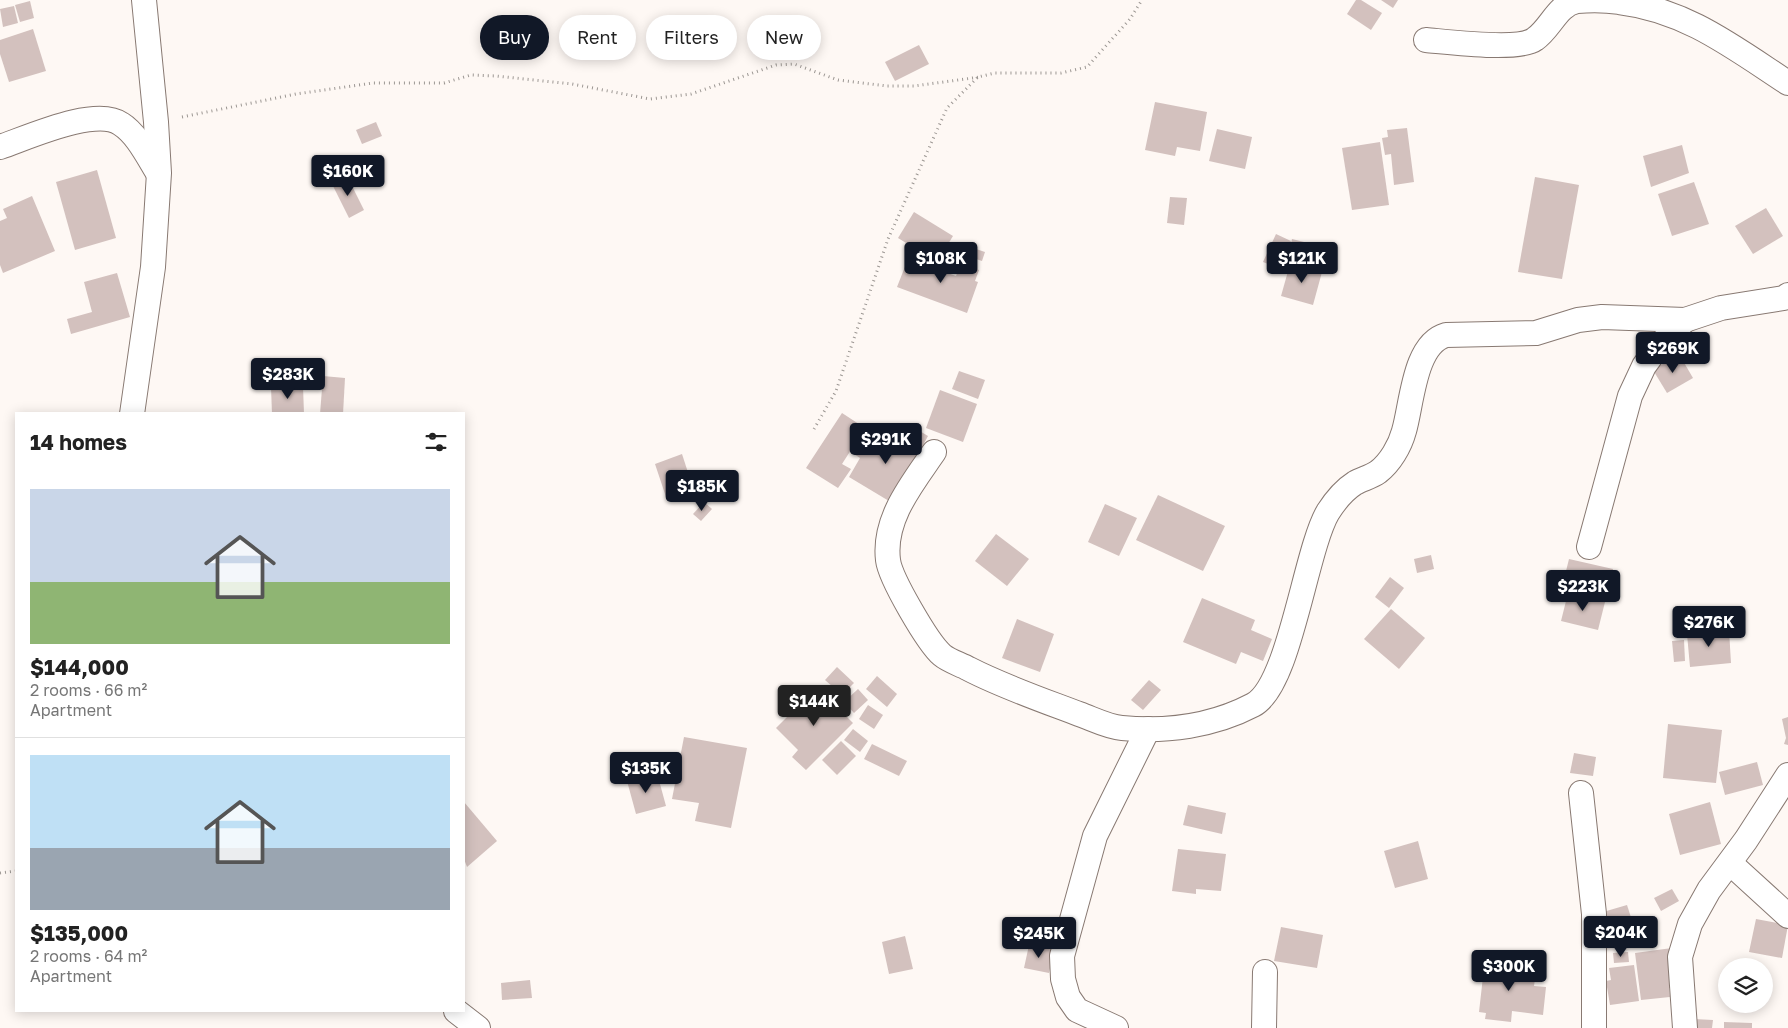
<!DOCTYPE html>
<meta charset="utf-8">
<style>
body{margin:0;font-family:"Golos Text",sans-serif;background:#f6f6f6;color:#222;height:100vh;display:flex;flex-direction:column;font-size:19px;white-space:nowrap}
*{box-sizing:border-box;margin:0}
p{font-size:16px;color:#767676}
.icon{flex:none;width:28px;height:28px;fill:none;stroke:currentColor;stroke-width:2;stroke-linecap:round;stroke-linejoin:round}
.map{position:relative;flex:1;overflow:hidden}
.drawer{position:absolute;left:15px;top:412px;width:450px;height:600px;display:flex;flex-direction:column;background:#fff;border-radius:0px;box-shadow:0 2px 12px #0003}
.drawer>*{flex:none}
.top-card{position:absolute;left:480px;top:15px;width:475px;height:45px;display:flex;gap:10px}
.buttons{position:absolute;left:1718px;top:958px;display:grid;gap:10px}
.buttons a{display:grid;place-items:center;width:55px;height:55px;border-radius:50%;background:#fff;box-shadow:0 2px 12px #0003;font-size:25px}
.price{position:absolute;translate:-50% -42px;padding:0 11px;border-radius:5px;background:#111827;color:#fff;font-size:16px;line-height:32px;filter:drop-shadow(0 1px 2px #0008)}
.price::after{content:'';position:absolute;left:50%;top:30px;width:15px;height:11px;margin-left:-8px;background:inherit;clip-path:polygon(0 0,100% 0,50% 100%)}
.price.on{background:#222;color:#fff}
ul{padding:0;list-style:none}
li{display:grid;align-content:center;gap:10px;height:265px;padding:0 15px}
li+li{border-top:1px solid #e0e0e0}
li span{display:grid;place-items:center;height:155px;border-radius:0px;color:#555}
li>.icon{margin-inline-start:auto}
span .icon{width:90px;height:90px;fill:#fffc;stroke-width:1}
li b{font-size:21px}
h2{display:flex;justify-content:space-between;align-items:center;height:60px;padding:0 15px;font-size:21px}
.tag{padding:0 18px;border-radius:22px;background:#fff;box-shadow:0 2px 12px #0003;font-size:18px;line-height:45px}
.tag.on{background:#111827;color:#fff}
.map>svg:first-child{display:block}
.building{fill:#d3c1be}
.lines{fill:none;stroke-linecap:round;stroke-linejoin:round}
.minor-casing{stroke:#887972;stroke-width:26}
.path{stroke:#9c9793;stroke-width:3;stroke-dasharray:1 4;stroke-linecap:butt}
.minor{stroke:#fff;stroke-width:24}
</style>
<div class="map">
<svg width="1788" height="1028" viewBox="0 0 1788 1028">
<rect width="100%" height="100%" fill="#fef8f4"/>
<g class="building">
<polygon points="1356,0 1361,0 1382,13 1371,30 1347,14"/>
<polygon points="1381,0 1398,0 1393,8"/>
<polygon points="30,1 34,18 20,22 15,5"/>
<polygon points="14,6 18,23 3,27 0,9"/>
<polygon points="33,29 46,71 9,82 0,54 0,40"/>
<polygon points="919,45 929,64 895,81 885,62"/>
<polygon points="1155,102 1207,112 1200,151 1177,147 1175,156 1145,150"/>
<polygon points="376,122 382,136 362,144 356,130"/>
<polygon points="1407,128 1414,182 1394,185 1391,154 1385,155 1382,138 1388,137 1387,130"/>
<polygon points="1217,129 1252,137 1245,169 1209,161"/>
<polygon points="1380,142 1389,205 1352,210 1342,148"/>
<polygon points="1682,145 1689,173 1651,187 1643,156"/>
<polygon points="97,170 116,238 75,250 56,182"/>
<polygon points="347,176 364,210 349,218 332,184"/>
<polygon points="1535,177 1579,185 1562,279 1518,272"/>
<polygon points="1694,182 1709,224 1672,236 1658,194"/>
<polygon points="32,196 55,251 3,273 0,265 0,221 7,218 3,209"/>
<polygon points="1170,197 1187,198 1184,225 1167,223"/>
<polygon points="1766,208 1783,236 1753,254 1735,226"/>
<polygon points="914,212 953,236 937,262 898,238"/>
<polygon points="1276,234 1291,241 1279,268 1263,262"/>
<polygon points="1292,239 1320,246 1315,264 1288,257"/>
<polygon points="973,248 985,252 982,261 970,257"/>
<polygon points="908,259 956,276 961,263 979,270 975,281 978,282 967,313 897,287"/>
<polygon points="1290,264 1322,272 1313,305 1281,296"/>
<polygon points="117,273 130,317 71,334 67,319 92,312 84,282"/>
<polygon points="1679,354 1693,378 1667,393 1653,370"/>
<polygon points="959,371 985,380 978,399 952,389"/>
<polygon points="323,376 345,378 343,414 320,414"/>
<polygon points="303,386 304,414 272,414 271,387"/>
<polygon points="940,390 977,404 963,442 926,428"/>
<polygon points="842,413 865,428 842,464 851,469 838,488 806,468"/>
<polygon points="908,424 928,436 921,449 900,438"/>
<polygon points="871,425 929,459 894,504 849,477 860,458 854,454"/>
<polygon points="682,454 694,491 667,500 655,464"/>
<polygon points="1158,495 1225,526 1203,571 1136,540"/>
<polygon points="704,502 712,509 701,521 693,514"/>
<polygon points="1105,504 1137,518 1119,556 1088,542"/>
<polygon points="996,534 1029,559 1007,586 975,561"/>
<polygon points="1431,555 1434,569 1417,573 1414,559"/>
<polygon points="1569,559 1613,569 1606,597 1562,587"/>
<polygon points="1390,577 1404,588 1389,608 1375,597"/>
<polygon points="1568,593 1605,602 1598,630 1561,621"/>
<polygon points="1202,598 1255,620 1251,630 1272,639 1263,661 1241,652 1236,664 1183,642"/>
<polygon points="1391,609 1425,638 1399,669 1364,639"/>
<polygon points="1709,610 1710,625 1684,627 1682,613"/>
<polygon points="1017,619 1054,634 1040,672 1002,658"/>
<polygon points="1729,630 1731,663 1690,667 1687,634"/>
<polygon points="1684,640 1685,661 1674,662 1672,641"/>
<polygon points="837,667 854,683 842,695 825,680"/>
<polygon points="877,676 897,694 887,707 866,689"/>
<polygon points="1149,680 1161,690 1143,710 1131,700"/>
<polygon points="817,687 853,723 806,770 792,757 798,750 776,728"/>
<polygon points="858,689 868,700 854,713 844,702"/>
<polygon points="868,705 883,715 874,729 859,719"/>
<polygon points="1788,717 1788,745 1784,744 1786,738 1782,719"/>
<polygon points="1668,724 1722,730 1716,783 1663,778"/>
<polygon points="853,729 868,741 860,752 844,740"/>
<polygon points="684,737 747,748 731,828 695,821 699,803 672,799"/>
<polygon points="841,741 856,756 837,775 822,760"/>
<polygon points="872,744 907,761 899,776 864,759"/>
<polygon points="1574,753 1596,757 1593,776 1570,773"/>
<polygon points="1757,762 1763,785 1725,795 1719,772"/>
<polygon points="657,773 666,806 636,814 627,781"/>
<polygon points="464,802 497,841 467,867 464,859"/>
<polygon points="1710,802 1721,844 1680,855 1669,814"/>
<polygon points="1188,805 1226,813 1222,834 1183,825"/>
<polygon points="1418,841 1428,879 1395,888 1384,851"/>
<polygon points="1178,849 1226,854 1221,891 1196,889 1196,894 1172,891"/>
<polygon points="1672,889 1679,901 1661,911 1654,898"/>
<polygon points="1627,905 1636,933 1611,940 1603,912"/>
<polygon points="1756,919 1788,925 1782,958 1749,952"/>
<polygon points="1281,927 1323,935 1317,968 1274,961"/>
<polygon points="905,936 913,969 889,974 882,942"/>
<polygon points="1029,945 1054,950 1049,973 1024,968"/>
<polygon points="1672,948 1677,987 1669,988 1670,997 1641,1000 1635,953"/>
<polygon points="1628,952 1629,962 1614,963 1613,953"/>
<polygon points="1485,959 1504,961 1504,969 1536,972 1534,986 1546,987 1543,1015 1512,1011 1511,1022 1485,1019 1486,1013 1479,1012"/>
<polygon points="1634,965 1639,1001 1610,1005 1606,981 1611,980 1609,968"/>
<polygon points="530,980 532,998 502,1000 501,983"/>
<polygon points="1694,1019 1713,1020 1712,1028 1693,1028"/>
<polygon points="1724,1022 1752,1023 1752,1028 1724,1028"/>
</g>
<g class="lines">
<g class="minor-casing">
<g id="minor">
<path d="M1426 40C1449 42 1519 51 1535 39 1551 28 1557 5 1577 1 1590 0 1606 0 1619 2 1686 10 1733 47 1788 83"/>
<path d="M0 147C27 138 96 106 121 124 137 134 148 157 158 173"/>
<polyline points="132,414 153,267 159,173 156,122 144,0"/>
<path d="M934 452C912 484 883 519 888 560 890 578 928 643 942 655 949 661 960 664 969 669 1004 687 1042 700 1079 714 1093 719 1108 727 1122 728 1166 732 1213 726 1253 705 1290 686 1305 551 1328 512 1335 501 1344 490 1355 483 1362 479 1371 477 1378 472 1390 463 1400 446 1404 431 1412 404 1414 344 1446 335L1536 333 1578 320 1602 317 1685 320 1721 308 1784 298 1788 295"/>
<polyline points="1589,547 1630,396 1644,366 1660,344 1685,320"/>
<polyline points="1581,793 1594,914 1594,1028"/>
<polyline points="1730,863 1788,916"/>
<polyline points="456,1011 478,1028"/>
<polyline points="1116,1028 1077,1010 1068,997 1063,979 1062,956 1095,836 1148,729"/>
<polyline points="1264,1028 1265,972"/>
<polyline points="1685,1028 1680,957 1690,924 1709,890 1746,840 1788,775"/>
</g>
</g>
<g class="path">
<polyline points="182,117 296,94 373,83 444,83 471,75 496,76 572,84 650,99 691,94 776,65 794,64 838,80 887,86 914,86 980,77"/>
<polyline points="814,429 836,391 888,239 947,108 978,77 995,73 1061,73 1087,67 1130,19 1142,0"/>
<polyline points="0,873 16,871"/>
</g>
<use href="#minor" class="minor"/>
</g>
</svg>
<div class="buttons">
<a><svg class="icon" aria-label="layers" viewBox="0 0 24 24"><path d="M12 4l9 5-9 5-9-5zM3 14l9 5 9-5"/></svg></a>
</div>
<b class="price" style="left:348px;top:197px">$160K</b>
<b class="price" style="left:941px;top:284px">$108K</b>
<b class="price" style="left:1302px;top:284px">$121K</b>
<b class="price" style="left:1673px;top:374px">$269K</b>
<b class="price" style="left:288px;top:400px">$283K</b>
<b class="price" style="left:886px;top:465px">$291K</b>
<b class="price" style="left:702px;top:512px">$185K</b>
<b class="price" style="left:1583px;top:612px">$223K</b>
<b class="price" style="left:1709px;top:648px">$276K</b>
<b class="price on" style="left:814px;top:727px">$144K</b>
<b class="price" style="left:646px;top:794px">$135K</b>
<b class="price" style="left:1621px;top:958px">$204K</b>
<b class="price" style="left:1039px;top:959px">$245K</b>
<b class="price" style="left:1509px;top:992px">$300K</b>
<div class="top-card">
<a class="tag on">Buy</a>
<a class="tag">Rent</a>
<a class="tag">Filters</a>
<a class="tag">New</a>
</div>
<section class="drawer">
<h2>14 homes<svg class="icon" aria-label="filters" viewBox="0 0 24 24"><path d="M4 7h16M4 17h16"/><circle cx="9" cy="7" r="2"/><circle cx="15" cy="17" r="2"/></svg></h2>
<ul>
<li><span style="background:linear-gradient(#c9d6e8 60%,#8fb573 0)"><svg class="icon" aria-label="home" viewBox="0 0 24 24"><path d="M3 11l9-7 9 7M6 9v11h12V9"/></svg></span><div><b>$144,000</b><p>2 rooms · 66 m²</p><p>Apartment</p></div></li>
<li><span style="background:linear-gradient(#bfe0f5 60%,#9aa5b1 0)"><svg class="icon" aria-label="home" viewBox="0 0 24 24"><path d="M3 11l9-7 9 7M6 9v11h12V9"/></svg></span><div><b>$135,000</b><p>2 rooms · 64 m²</p><p>Apartment</p></div></li>
</ul>
</section>
</div>
